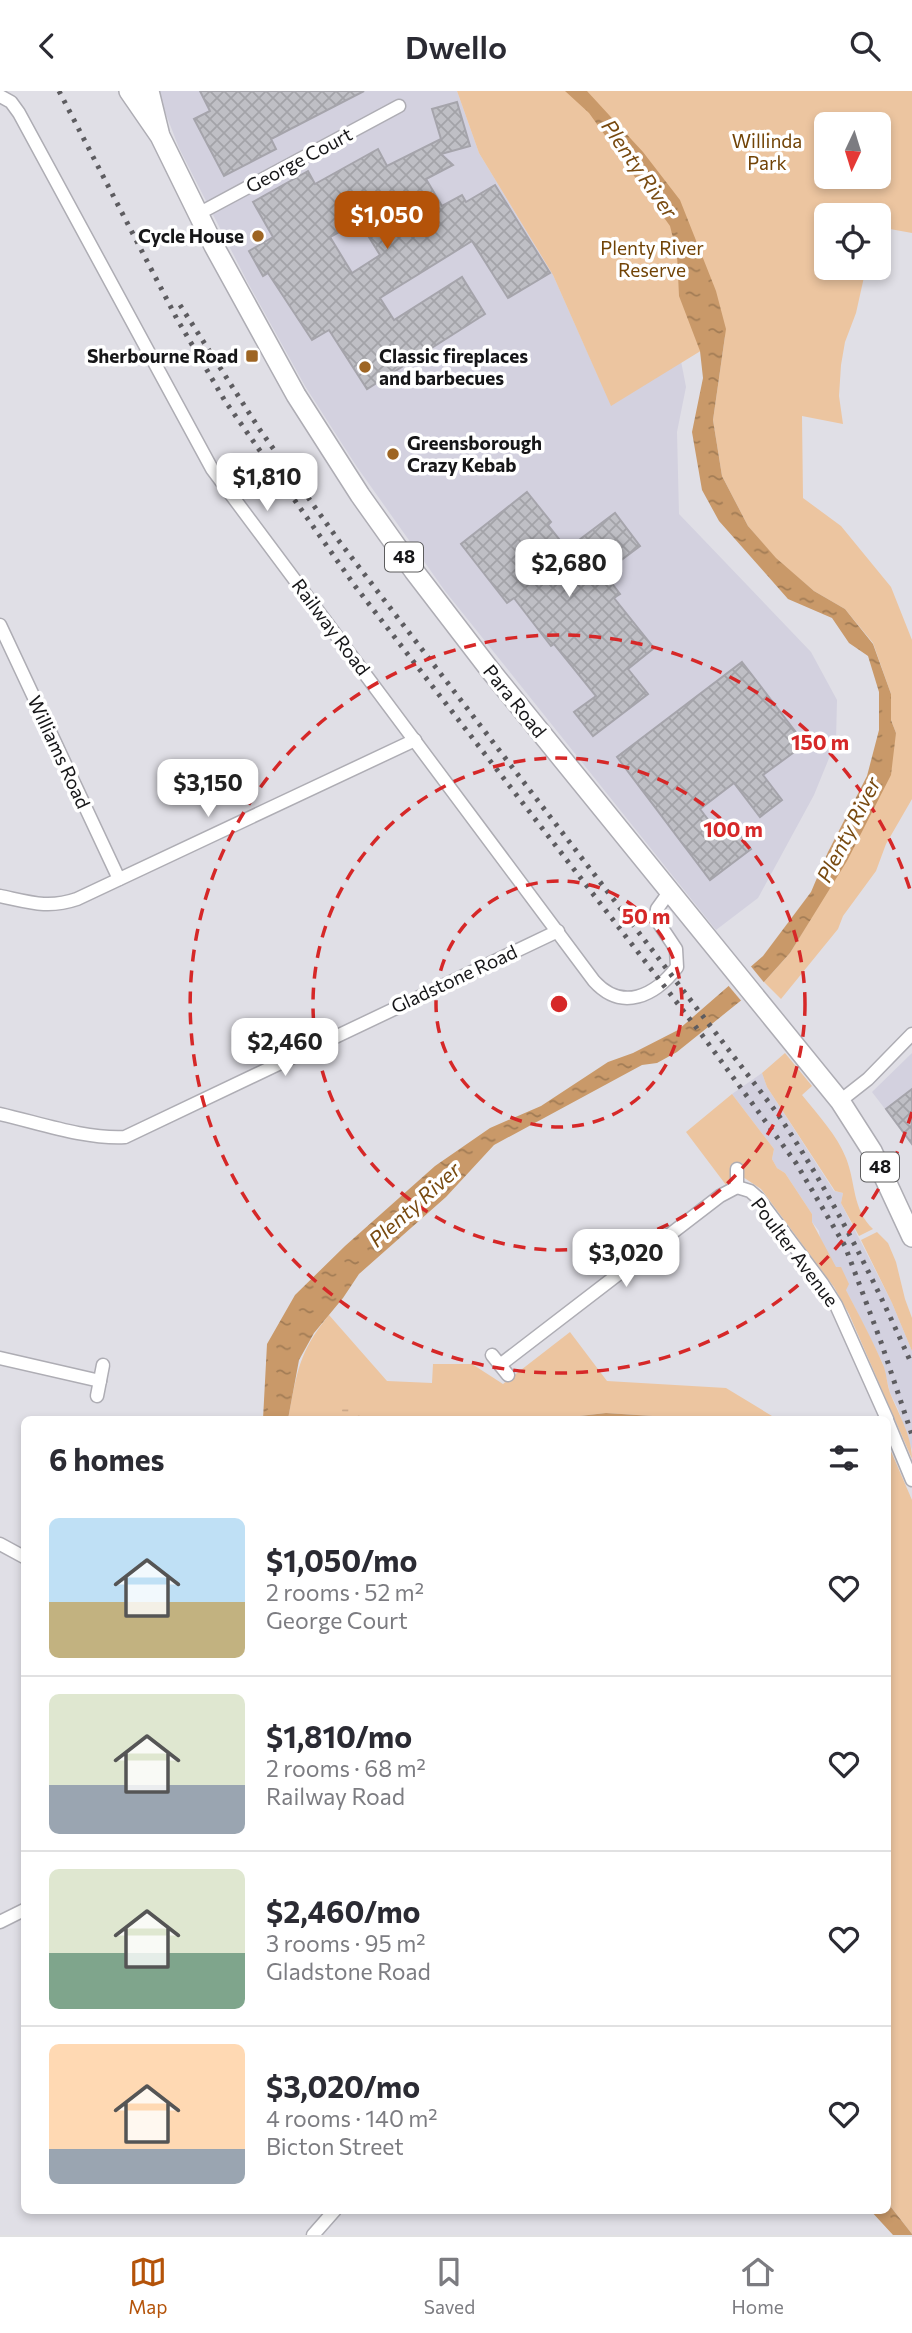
<!DOCTYPE html>
<meta charset="utf-8">
<style>
body{margin:0;font-family:Commissioner,sans-serif;background:#f7f7f7;color:#2b2b33;height:100vh;display:flex;flex-direction:column;font-size:26px;white-space:nowrap}
*{box-sizing:border-box;margin:0}
p{font-size:23px;color:#7c7c81}
.icon{flex:none;width:38px;height:38px;fill:none;stroke:currentColor;stroke-width:2;stroke-linecap:round;stroke-linejoin:round}
.map{position:relative;flex:1;overflow:hidden}
.side{position:absolute;left:21px;top:1325px;width:870px;height:798px;display:flex;flex-direction:column;background:#fff;border-radius:10px;box-shadow:0 4px 10px #0003}
.side>*{flex:none}
.needle{width:46px;rotate:184deg}
.controls{position:absolute;left:814px;top:21px;display:grid;gap:14px}
.controls a{display:grid;place-items:center;width:77px;height:77px;border-radius:10px;background:#fff;box-shadow:0 4px 10px #0003;font-size:35px}
.price{position:absolute;translate:-50% -60px;padding:0 16px;border-radius:14px;background:#fff;color:#222;font-size:23px;line-height:46px;filter:drop-shadow(0 2px 4px #0008)}
.price::after{content:'';position:absolute;left:50%;top:42px;width:21px;height:16px;margin-left:-10px;background:inherit;clip-path:polygon(0 0,100% 0,50% 100%)}
.price.on{background:#b45309;color:#fff}
ul{padding:0;list-style:none}
li{display:flex;align-items:center;gap:21px;height:175px;padding:0 28px}
li+li{border-top:2px solid #e1e1e2}
li span{display:grid;place-items:center;flex:none;width:196px;height:140px;border-radius:10px;color:#555}
li>.icon{margin-inline-start:auto}
span .icon{width:84px;height:84px;fill:#fffc;stroke-width:1}
li b{font-size:30px}
h2{display:flex;justify-content:space-between;align-items:center;height:84px;padding:0 28px;font-size:30px}
header{display:flex;justify-content:space-between;align-items:center;height:91px;padding:0 28px;background:#fff;font-size:32px;font-weight:600}
.menu{display:flex;justify-content:space-around;align-items:center;height:98px;border-top:2px solid #e1e1e2;background:#fff;font-size:19px;color:#7c7c81}
.menu a{display:grid;justify-items:center;gap:4px}
.menu .on{color:#b45309}
.map>svg:first-child{display:block}
.built{fill:#d3d1df}
.green{fill:#ecc5a0;fill-rule:evenodd}
.wetland{fill:url(#wetland-marsh)}
.water{fill:url(#water-ripples)}
.pier{fill:#e0dfe6}
.building{fill:url(#building-cross-hatch);stroke:#a5a4ab;stroke-width:2;fill-rule:evenodd}
.lines{fill:none;stroke-linecap:round;stroke-linejoin:round}
.street-casing{stroke:#aeadb4;stroke-width:15}
.primary-casing{stroke:#aeadb4;stroke-width:22}
.street{stroke:#fff;stroke-width:12}
.primary{stroke:#fff;stroke-width:19}
.rail{stroke:#5d5c60;stroke-width:5;stroke-dasharray:3.5 7;stroke-linecap:butt}
.ring{fill:none;stroke:#d62828;stroke-width:3.5;stroke-dasharray:12 9}
.poi-dot{fill:#9e6523;stroke:#fff;stroke-width:2.5}
.labels{text-anchor:middle;stroke-width:7;stroke-linejoin:round;paint-order:stroke}
.shield{fill:#fff;stroke:#5c5c5d;stroke-width:2}
.shield-label{font-size:18px;font-weight:bold;fill:#161618}
.park-label{font-size:19px;fill:#714306;stroke:#fff}
.street-label{font-size:19px;fill:#161618;stroke:#fff}
.poi-label{font-size:19px;font-weight:bold;fill:#161618;stroke:#fff;text-anchor:end}
.water-label{font-size:21px;font-style:italic;fill:#784a10;stroke:#fff}
.centre{fill:#d62828;stroke:#fff;stroke-width:3.5}
.ring-label{font-size:21px;text-anchor:middle;font-weight:bold;fill:#d62828;stroke:#fff;stroke-width:7;stroke-linejoin:round;paint-order:stroke}
</style>
<header><svg class="icon" aria-label="back" viewBox="0 0 24 24"><path d="M15 5l-7 7 7 7"/></svg>Dwello<svg class="icon" aria-label="search" viewBox="0 0 24 24"><circle cx="10" cy="10" r="6"/><path d="M15 15l6 6"/></svg></header>
<div class="map">
<svg width="912" height="2144" viewBox="0 0 912 2144">
<defs>
<pattern id="wetland-marsh" width="20" height="14" patternUnits="userSpaceOnUse" patternTransform="scale(1.75)"><rect width="20" height="14" fill="#ecc5a0"/><path d="M1 5h8M5 5V1M11 12h8M15 12V8" fill="none" stroke="#caa889"/></pattern>
<pattern id="water-ripples" width="26" height="14" patternUnits="userSpaceOnUse" patternTransform="scale(1.75)"><rect width="26" height="14" fill="#c99969"/><path d="M2 4q2-2 4 0t4 0M15 11q2-2 4 0t4 0" fill="none" stroke="#a27c55"/></pattern>
<pattern id="building-cross-hatch" width="8" height="8" patternUnits="userSpaceOnUse" patternTransform="scale(1.75)"><rect width="8" height="8" fill="#bfbfc5"/><path d="M0 0l8 8M0 8l8-8" fill="none" stroke="#a3a3a8"/></pattern>
</defs>
<rect width="100%" height="100%" fill="#e0dfe6"/>
<g class="built">
<polygon points="157,0 457,0 479,62 553,184 611,314 681,270 686,296 677,341 679,423 811,561 837,609 836,650 814,704 758,807 716,839 445,500 357,376 305,295 248,192 179,57"/>
<polygon points="912,962 912,1053 872,1001"/>
<polygon points="762,982 767,996 834,1100 843,1102 841,1112 892,1212 912,1260 912,1359 898,1318 890,1302 883,1273 820,1147 819,1140 812,1131 812,1123 785,1082 777,1077 772,1068 774,1058 732,1003"/>
</g>
<g class="green">
<path d="M457 0H912V142L879 136 878 124H826V177H866L856 222 845 251 841 274 839 305 843 333 802 325 803 407 841 435 891 496 912 549V708L886 753 876 780 843 825 838 838 781 908 764 891 790 862 817 817 896 642 891 629V603L873 552 845 518 814 500 776 468 748 435 722 385 713 329 725 245 611 315 553 184 479 62ZM826 33H878V86H826Z"/>
<path d="M785 962 812 995 802 1004C818 1024 837 1044 846 1067 856 1092 852 1118 873 1138L859 1145 841 1112 843 1102 835 1100 767 996 762 982Z"/>
<path d="M732 1003 774 1058 772 1068 777 1077 785 1082 812 1123V1131L836 1176H841L849 1193 846 1199C859 1224 873 1250 884 1276 887 1285 887 1294 890 1302 899 1324 912 1345 912 1368L849 1223 834 1196 761 1098 743 1086 742 1076H731L730 1090 726 1094 686 1041Z"/>
<polygon points="877,1141 888,1152 896,1171 905,1208 912,1227 912,1260 892,1212 861,1149"/>
<path d="M329 1224 387 1290 432 1292 433 1273H472L503 1293 570 1241 607 1290 726 1297 777 1328H699L606 1322 562 1327 288 1328C297 1282 298 1262 329 1224Z"/>
<polygon points="887,1351 912,1409 912,2143 887,2111"/>
</g>
<path class="wetland" d="M348 1312C358 1312 368 1318 370 1328H344L342 1319Z"/>
<g class="water">
<polygon points="565,0 587,0 643,61 680,109 716,200 726,238 713,329 722,385 748,435 776,467 814,500 845,518 873,553 891,603 891,629 896,642 891,684 847,770 790,862 764,891 677,961 657,972 642,974 494,1054 446,1106 359,1183 343,1207 314,1242 299,1269 288,1328 263,1328 267,1253 295,1204 345,1155 435,1075 490,1037 541,1015 608,971 633,962 678,939 763,865 811,801 828,761 867,685 879,639 879,601 868,565 849,552 832,527 788,508 719,430 702,399 692,341 703,287 700,260 679,205 677,163 670,135 589,22"/>
<polygon points="606,1322 699,1328 469,1328 488,1326 562,1327"/>
<polygon points="887,2111 912,2143 912,2144 893,2144 870,2119 887,2119"/>
</g>
<polygon class="pier" points="749,873 766,894 743,912 727,893"/>
<g class="building">
<polygon points="200,0 364,0 271,48 276,58 224,85 194,28 210,20"/>
<path d="M457 11 470 55 441 63 453 74 426 88 442 115 462 104 466 111 495 94 550 182 508 207 472 150 380 207 394 229 462 186 485 223 367 298 329 239 312 249 268 182 263 185 249 160 273 146 253 111 308 80 315 93 378 58 387 75 441 48 432 18ZM359 130 380 164 352 182 330 146Z"/>
<polygon points="527,401 551,431 548,434 567,458 615,422 640,455 604,482 620,503 614,507 654,557 628,578 648,603 593,645 574,621 596,605 554,553 551,555 514,507 507,512 461,453"/>
<polygon points="742,571 805,653 763,684 782,709 760,726 734,692 700,718 716,739 729,730 751,758 710,789 617,666"/>
<polygon points="912,998 912,1053 886,1018"/>
</g>
<g class="lines">
<g class="street-casing">
<g id="street">
<path d="M0 5 11 11 19 22 212 378 594 890C622 921 655 905 677 876L676 858 656 828 657 818 670 800"/>
<polyline points="198,123 399,15"/>
<polyline points="0,534 119,788"/>
<path d="M0 805C29 811 48 818 77 808L415 649"/>
<polyline points="840,1010 868,988 912,943"/>
<path d="M0 1023C40 1032 84 1048 125 1046L558 840"/>
<polyline points="737,1078 737,1096"/>
<polyline points="737,1096 750,1100 758,1107 822,1192 836,1214 887,1328"/>
<polyline points="492,1264 508,1284"/>
<polyline points="0,1267 100,1290"/>
<polyline points="500,1274 720,1105 737,1096"/>
<polyline points="97,1305 103,1274"/>
<polyline points="887,1329 912,1389"/>
<polyline points="0,1453 24,1466"/>
<polyline points="0,1831 24,1819"/>
<polyline points="313,2144 335,2119"/>
</g>
</g>
<g class="primary-casing">
<g id="primary">
<polyline points="129,0 160,45 214,155 296,304 360,404 414,480 490,579 840,1010 872,1060 912,1146"/>
<polyline points="149,0 159,41"/>
</g>
</g>
<use href="#street" class="street"/>
<use href="#primary" class="primary"/>
<g class="rail">
<polyline points="59,0 177,228 225,310 355,495 702,944 796,1072 845,1155 881,1251 912,1344"/>
<path d="M180 214 260 339 339 450 777 1022C831 1102 873 1186 912 1274"/>
</g>
</g>
<g class="ring">
<circle cx="559" cy="913" r="123"/>
<circle cx="559" cy="913" r="246"/>
<path d="M912 1021A369 369 0 1 1 912 805"/>
</g>
<g class="poi-dot">
<circle cx="258" cy="145" r="7"/>
<rect x="245" y="258" width="14" height="14" rx="3.5"/>
<circle cx="365" cy="276" r="7"/>
<circle cx="393" cy="363" r="7"/>
</g>
<g class="labels">
<g class="shield">
<rect x="385" y="451.5" width="38" height="29" rx="5"/>
<rect x="861" y="1061.5" width="38" height="29" rx="5"/>
</g>
<g class="shield-label">
<text x="404" y="472">48</text>
<text x="880" y="1082">48</text>
</g>
<g class="park-label">
<text x="767" y="57">Willinda<tspan x="767" dy="22">Park</tspan></text>
<text x="652" y="164">Plenty River<tspan x="652" dy="22">Reserve</tspan></text>
</g>
<g class="street-label">
<text transform="translate(299 69) rotate(-28)" y="7">George Court</text>
<text transform="translate(331 536) rotate(53)" y="7">Railway Road</text>
<text transform="translate(515 610) rotate(51)" y="7">Para Road</text>
<text transform="translate(59 661) rotate(65)" y="7">Williams Road</text>
<text transform="translate(454 888) rotate(-25)" y="7">Gladstone Road</text>
<text transform="translate(795 1161) rotate(53)" y="7">Poulter Avenue</text>
</g>
<g class="poi-label">
<text x="244" y="152">Cycle House</text>
<text x="238" y="272">Sherbourne Road</text>
<text x="379" y="272" text-anchor="start">Classic fireplaces<tspan x="379" dy="22">and barbecues</tspan></text>
<text x="407" y="359" text-anchor="start">Greensborough<tspan x="407" dy="22">Crazy Kebab</tspan></text>
</g>
<g class="water-label">
<text transform="translate(639 78) rotate(55)" y="7">Plenty River</text>
<text transform="translate(849 739) rotate(-63)" y="7">Plenty River</text>
<text transform="translate(415 1114) rotate(-42)" y="7">Plenty River</text>
</g>
</g>
<circle cx="559" cy="913" r="10" class="centre"/>
<g class="ring-label">
<text x="820" y="659">150 m</text>
<text x="733" y="746">100 m</text>
<text x="646" y="833">50 m</text>
</g>
</svg>
<div class="controls">
<a><svg class="needle" viewBox="-14 -14 28 28"><path d="M0-13l5 13h-10z" fill="#e53935"/><path d="M0 13l5-13h-10z" fill="#7c7c81"/></svg></a>
<a><svg class="icon" aria-label="locate" viewBox="0 0 24 24"><circle cx="12" cy="12" r="6"/><path d="M12 2v4M12 18v4M2 12h4M18 12h4"/></svg></a>
</div>
<b class="price on" style="left:387px;top:160px">$1,050</b>
<b class="price" style="left:267px;top:422px">$1,810</b>
<b class="price" style="left:569px;top:508px">$2,680</b>
<b class="price" style="left:208px;top:728px">$3,150</b>
<b class="price" style="left:285px;top:987px">$2,460</b>
<b class="price" style="left:626px;top:1198px">$3,020</b>
<section class="side">
<h2>6 homes<svg class="icon" aria-label="filters" viewBox="0 0 24 24"><path d="M4 7h16M4 17h16"/><circle cx="9" cy="7" r="2"/><circle cx="15" cy="17" r="2"/></svg></h2>
<ul>
<li><span style="background:linear-gradient(#bfe0f5 60%,#c2b280 0)"><svg class="icon" aria-label="home" viewBox="0 0 24 24"><path d="M3 11l9-7 9 7M6 9v11h12V9"/></svg></span><div><b>$1,050/mo</b><p>2 rooms · 52 m²</p><p>George Court</p></div><svg class="icon" aria-label="heart" viewBox="0 0 24 24"><path d="M12 20l-8-8c-3-5 5-10 8-4 3-6 11-1 8 4z"/></svg></li>
<li><span style="background:linear-gradient(#dfe7d0 65%,#9aa5b1 0)"><svg class="icon" aria-label="home" viewBox="0 0 24 24"><path d="M3 11l9-7 9 7M6 9v11h12V9"/></svg></span><div><b>$1,810/mo</b><p>2 rooms · 68 m²</p><p>Railway Road</p></div><svg class="icon" aria-label="heart" viewBox="0 0 24 24"><path d="M12 20l-8-8c-3-5 5-10 8-4 3-6 11-1 8 4z"/></svg></li>
<li><span style="background:linear-gradient(#dfe7d0 60%,#7fa58c 0)"><svg class="icon" aria-label="home" viewBox="0 0 24 24"><path d="M3 11l9-7 9 7M6 9v11h12V9"/></svg></span><div><b>$2,460/mo</b><p>3 rooms · 95 m²</p><p>Gladstone Road</p></div><svg class="icon" aria-label="heart" viewBox="0 0 24 24"><path d="M12 20l-8-8c-3-5 5-10 8-4 3-6 11-1 8 4z"/></svg></li>
<li><span style="background:linear-gradient(#ffd9b3 75%,#9aa5b1 0)"><svg class="icon" aria-label="home" viewBox="0 0 24 24"><path d="M3 11l9-7 9 7M6 9v11h12V9"/></svg></span><div><b>$3,020/mo</b><p>4 rooms · 140 m²</p><p>Bicton Street</p></div><svg class="icon" aria-label="heart" viewBox="0 0 24 24"><path d="M12 20l-8-8c-3-5 5-10 8-4 3-6 11-1 8 4z"/></svg></li>
</ul>
</section>
</div>
<nav class="menu">
<a class="on"><svg class="icon" aria-label="map" viewBox="0 0 24 24"><path d="M3 6l6-2 6 2 6-2v14l-6 2-6-2-6 2zM9 4v14M15 6v14"/></svg>Map</a>
<a><svg class="icon" aria-label="saved" viewBox="0 0 24 24"><path d="M7 4h10v16l-5-4-5 4z"/></svg>Saved</a>
<a><svg class="icon" aria-label="home" viewBox="0 0 24 24"><path d="M3 11l9-7 9 7M6 9v11h12V9"/></svg>Home</a>
</nav>
